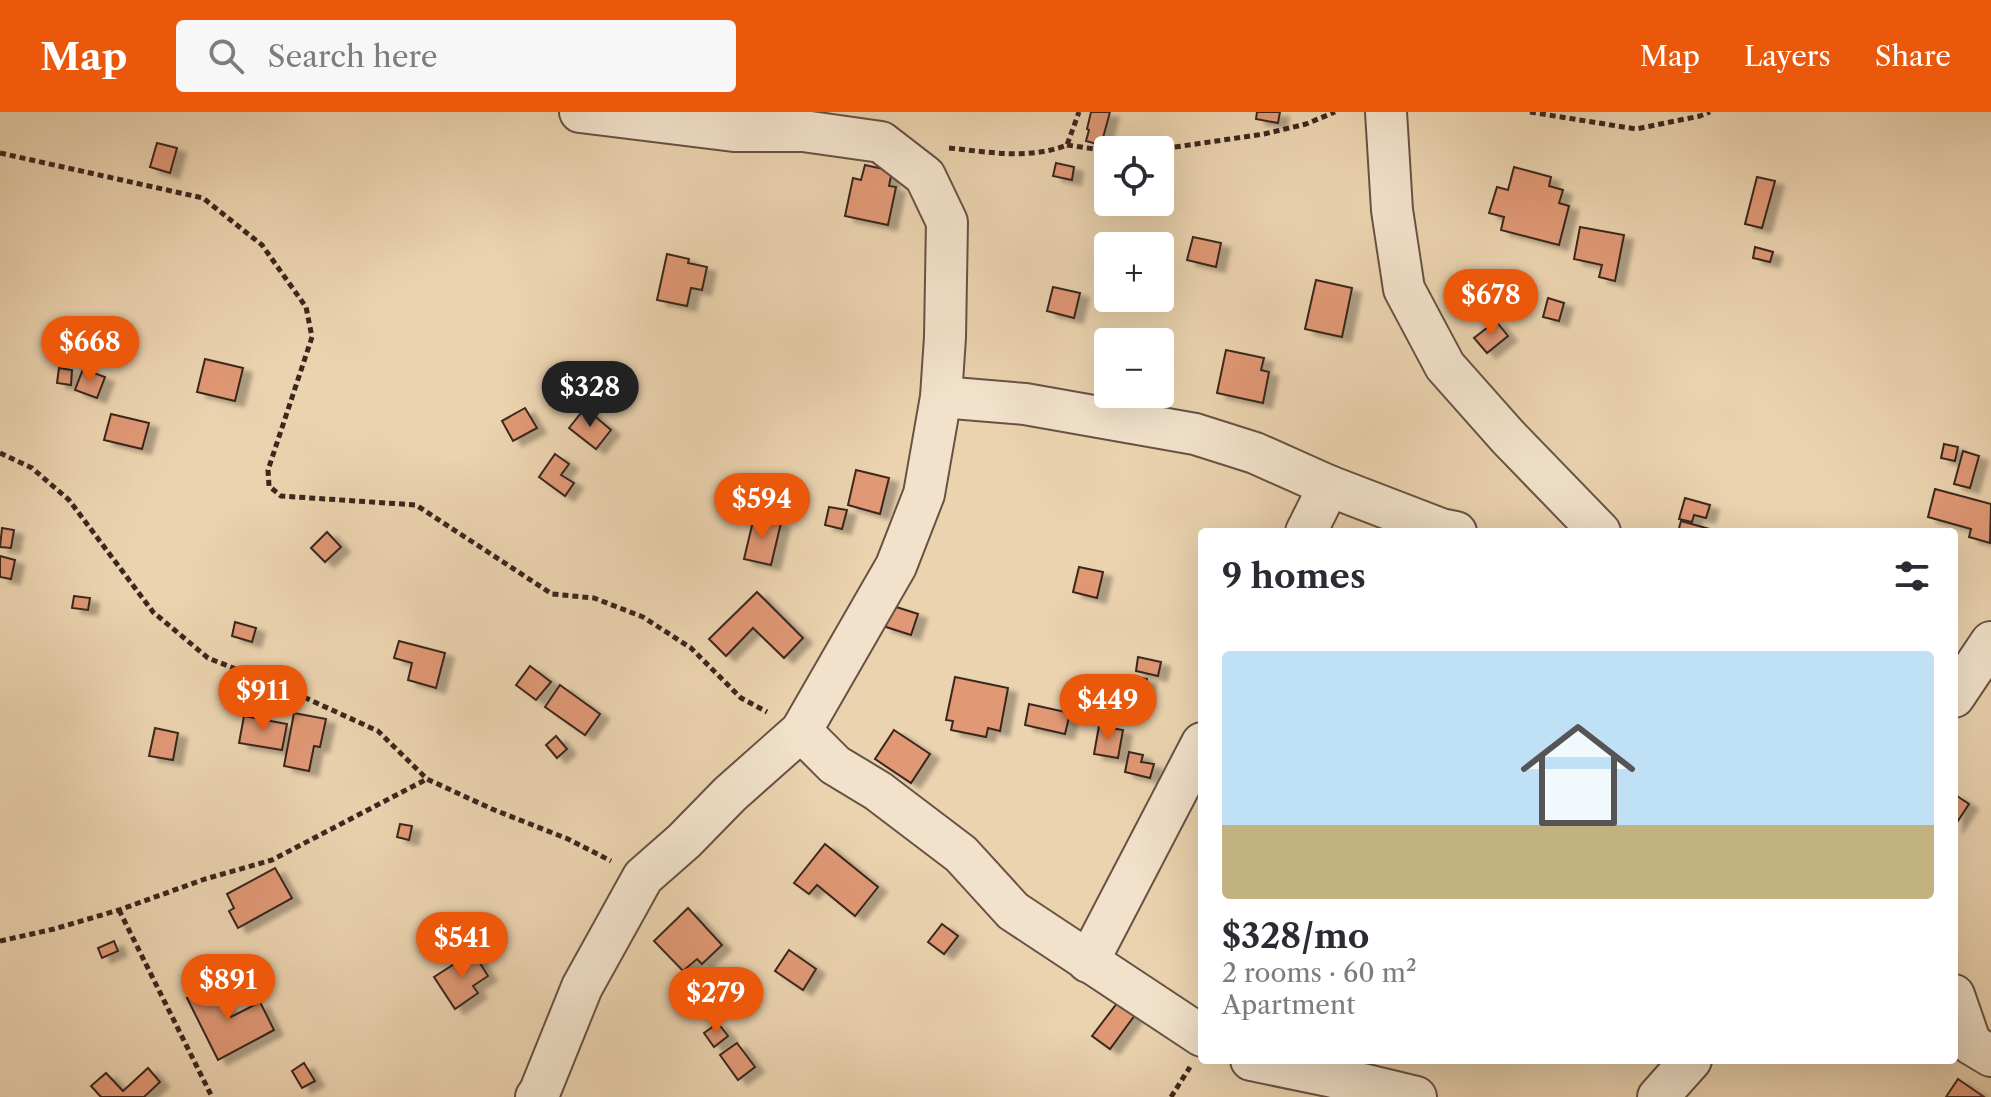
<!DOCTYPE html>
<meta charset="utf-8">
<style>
body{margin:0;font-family:"Libre Caslon Text",serif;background:#f7f7f7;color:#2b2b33;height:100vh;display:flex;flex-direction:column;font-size:30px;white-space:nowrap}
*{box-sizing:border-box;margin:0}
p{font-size:26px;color:#7c7c81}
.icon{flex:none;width:44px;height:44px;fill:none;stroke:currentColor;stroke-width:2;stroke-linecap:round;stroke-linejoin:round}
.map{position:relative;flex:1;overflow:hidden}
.drawer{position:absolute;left:1198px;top:416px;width:760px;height:536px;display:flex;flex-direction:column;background:#fff;border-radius:8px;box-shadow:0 8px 32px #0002}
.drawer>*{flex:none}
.tools{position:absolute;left:1094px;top:24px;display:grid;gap:16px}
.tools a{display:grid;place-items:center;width:80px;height:80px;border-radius:8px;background:#fff;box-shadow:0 8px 32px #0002;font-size:40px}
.price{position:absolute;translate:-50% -68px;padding:0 18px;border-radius:28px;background:#ea580c;color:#fff;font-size:26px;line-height:52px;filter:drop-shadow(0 2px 4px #0008)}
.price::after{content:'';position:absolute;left:50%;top:48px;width:24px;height:18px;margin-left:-12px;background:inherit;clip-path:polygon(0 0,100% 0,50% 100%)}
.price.current{background:#222;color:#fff}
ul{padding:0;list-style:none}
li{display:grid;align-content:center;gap:16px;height:424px;padding:0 24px}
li+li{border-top:2px solid #e1e1e2}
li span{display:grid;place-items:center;height:248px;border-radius:8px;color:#555}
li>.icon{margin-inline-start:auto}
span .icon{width:144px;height:144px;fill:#fffc;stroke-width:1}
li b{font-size:34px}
h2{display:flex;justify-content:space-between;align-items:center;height:96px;padding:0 24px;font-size:34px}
header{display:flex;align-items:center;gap:48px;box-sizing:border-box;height:112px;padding:0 40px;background:#ea580c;color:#fff}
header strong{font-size:38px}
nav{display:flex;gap:44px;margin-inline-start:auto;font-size:28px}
.search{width:560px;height:72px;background:#f7f7f7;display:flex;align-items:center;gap:20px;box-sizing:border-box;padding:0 28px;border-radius:8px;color:#7c7c81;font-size:30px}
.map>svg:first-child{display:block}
.building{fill:#e09875;stroke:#3b271f;stroke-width:2;filter:url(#shadow)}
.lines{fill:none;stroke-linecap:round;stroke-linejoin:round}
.street-casing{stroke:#675243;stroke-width:44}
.path{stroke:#3b271f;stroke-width:5;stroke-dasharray:6 4;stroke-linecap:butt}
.street{stroke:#f2e2cb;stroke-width:40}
</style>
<header>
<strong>Map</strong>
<div class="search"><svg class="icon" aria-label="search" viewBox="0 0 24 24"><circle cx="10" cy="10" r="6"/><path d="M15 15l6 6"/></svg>Search here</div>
<nav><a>Map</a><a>Layers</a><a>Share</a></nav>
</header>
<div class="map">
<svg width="1991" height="985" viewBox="0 0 1991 985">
<defs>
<filter id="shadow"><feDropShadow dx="9" dy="5" stdDeviation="2" flood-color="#0004"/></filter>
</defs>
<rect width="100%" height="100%" fill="#ebd3af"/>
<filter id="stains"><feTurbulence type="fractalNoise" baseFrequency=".0025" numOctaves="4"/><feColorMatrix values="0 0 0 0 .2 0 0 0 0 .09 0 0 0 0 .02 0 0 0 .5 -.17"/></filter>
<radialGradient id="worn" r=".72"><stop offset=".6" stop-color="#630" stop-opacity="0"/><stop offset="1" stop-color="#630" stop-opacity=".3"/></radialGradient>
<g class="building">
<polygon points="1091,0 1110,0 1101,33 1086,29 1089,18 1087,17"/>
<polygon points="1257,0 1280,0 1278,11 1256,7"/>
<polygon points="157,31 177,36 170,61 150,55"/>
<polygon points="1056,51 1074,55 1072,68 1053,64"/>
<polygon points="865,53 892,59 889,74 896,75 888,113 845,104 853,66 861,68"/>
<polygon points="1514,55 1551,65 1549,74 1563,78 1559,91 1569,94 1559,133 1501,118 1504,105 1489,101 1497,75 1508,78"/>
<polygon points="1757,65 1775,69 1762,116 1745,112"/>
<polygon points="1580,115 1624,123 1615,169 1599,165 1602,153 1574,147"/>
<polygon points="1193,125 1221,131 1216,155 1187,148"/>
<polygon points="1755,135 1773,140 1770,150 1753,146"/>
<polygon points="667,142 689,147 688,151 707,155 702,178 691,176 687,194 657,188"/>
<polygon points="1316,168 1352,176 1342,225 1305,217"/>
<polygon points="1053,175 1080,181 1074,206 1047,199"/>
<polygon points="1548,186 1564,191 1559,209 1543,205"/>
<polygon points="1496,209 1508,224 1487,241 1474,226"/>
<polygon points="1226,238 1264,246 1261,258 1269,260 1263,291 1217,281"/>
<polygon points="205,247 243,256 235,289 197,280"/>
<polygon points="59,256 72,258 71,273 57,271"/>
<polygon points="83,257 105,265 97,286 75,278"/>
<polygon points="525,296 537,316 513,329 502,309"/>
<polygon points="585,296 611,318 596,337 569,316"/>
<polygon points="111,302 149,311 142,337 104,328"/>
<polygon points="1944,332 1958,335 1955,349 1941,346"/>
<polygon points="1963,339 1979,344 1970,376 1954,372"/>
<polygon points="555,342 569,352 561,363 574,371 565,384 539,365"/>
<polygon points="856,358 889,366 880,402 848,393"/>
<polygon points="1935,377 1991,392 1990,431 1969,425 1971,417 1928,405"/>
<polygon points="1685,386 1710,393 1706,406 1694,403 1692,410 1679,407"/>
<polygon points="829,395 847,398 842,417 825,413"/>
<polygon points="754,405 781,411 771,453 744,447"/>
<polygon points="1681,409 1713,418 1712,420 1678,420"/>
<polygon points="2,416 14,418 11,436 0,435"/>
<polygon points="327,420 341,435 325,450 311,436"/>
<polygon points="0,444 15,448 11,467 0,465"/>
<polygon points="1079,455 1103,460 1097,486 1073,480"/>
<polygon points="757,480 803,526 784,546 753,516 726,544 709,527"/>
<polygon points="74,484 90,486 88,498 72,496"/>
<polygon points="890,493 918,502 911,523 883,514"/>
<polygon points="235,510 256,516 252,530 232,524"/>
<polygon points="399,529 445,541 436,576 408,568 412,551 394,546"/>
<polygon points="1138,545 1161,550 1158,564 1136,559"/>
<polygon points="530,554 551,570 536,588 516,573"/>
<polygon points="1131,564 1147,567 1144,587 1127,583"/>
<polygon points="955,565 1008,576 1000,619 988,616 986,625 951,618 953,609 946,608"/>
<polygon points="560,573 600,602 585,623 545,595"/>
<polygon points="1029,592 1070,601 1065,622 1025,613"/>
<polygon points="294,601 326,607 320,635 314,634 309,659 284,654"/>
<polygon points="244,604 287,612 282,638 239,631"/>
<polygon points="1099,614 1123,618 1118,646 1094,642"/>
<polygon points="155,616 178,621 173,648 149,644"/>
<polygon points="894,618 930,642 911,671 875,647"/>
<polygon points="556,624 567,637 557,646 546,633"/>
<polygon points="1129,640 1143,643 1141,650 1154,652 1150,666 1125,660"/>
<polygon points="1954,682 1969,692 1954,715"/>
<polygon points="400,712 412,714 409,728 397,725"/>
<polygon points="825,732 878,775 855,804 817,773 809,782 794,771"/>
<polygon points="275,756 292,786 238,816 229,799 234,796 227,782"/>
<polygon points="688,796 722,833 702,852 697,847 683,859 654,829"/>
<polygon points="942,812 958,824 944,842 928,830"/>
<polygon points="114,829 118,839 102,846 98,836"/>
<polygon points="789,838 816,857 803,878 775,859"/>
<polygon points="473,840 488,864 473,874 478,881 455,897 434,865"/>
<polygon points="221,846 228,860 212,868 205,854"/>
<polygon points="214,872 231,905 260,890 274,918 218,948 187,886"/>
<polygon points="1118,890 1135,903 1110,937 1092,924"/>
<polygon points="718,911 728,924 714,935 704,921"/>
<polygon points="737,931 755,955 738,968 720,943"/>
<polygon points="304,951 315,969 302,976 292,959"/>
<polygon points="148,956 160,970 144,985 101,985 91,974 106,961 123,979"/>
<polygon points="1958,967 1984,985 1946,985"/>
</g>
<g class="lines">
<g class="street-casing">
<g id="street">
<polyline points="1386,0 1392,98 1404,177 1445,254 1508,325 1600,420"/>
<polyline points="941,285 1025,292 1195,322 1255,341 1329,374 1441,417 1456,420"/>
<polyline points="1306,420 1329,374"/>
<polyline points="1954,585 1991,530"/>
<polyline points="801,619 835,653 878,679 961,742 1013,799 1202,924"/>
<polyline points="1088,850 1202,631"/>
<polyline points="1954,883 1971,932 1991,944"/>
<polyline points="1251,948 1333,965 1416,985"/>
<polyline points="536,985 540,979 582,875 643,765 684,729 730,682 801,619 896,454 924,382 941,285 945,225 947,110 925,64 881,30 803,19 734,19 580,0"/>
<polyline points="1658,985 1691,948"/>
</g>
</g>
<g class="path">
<polyline points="1530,0 1636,17 1700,4 1710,0"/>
<polyline points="1067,33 1108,39"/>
<path d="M949 36C989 40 1028 48 1067 33L1079 0"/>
<polyline points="1155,38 1264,22 1306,12 1335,0"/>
<polyline points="0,41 203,86 262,133 306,195 312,225 268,358 269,374 281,384 416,393 552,482 594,486 643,505 691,536 741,586 767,600"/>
<polyline points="0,341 32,356 69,388 153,500 208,546 286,577 378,619 427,667 492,697 568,727 611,749"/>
<polyline points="119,798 212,985"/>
<polyline points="0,829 54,817 119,798 205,767 272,748 427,667"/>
<polyline points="1171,985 1190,955"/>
</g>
<use href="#street" class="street"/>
</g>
<rect width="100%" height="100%" filter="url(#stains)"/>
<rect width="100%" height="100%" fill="url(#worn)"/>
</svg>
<div class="tools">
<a><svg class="icon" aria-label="locate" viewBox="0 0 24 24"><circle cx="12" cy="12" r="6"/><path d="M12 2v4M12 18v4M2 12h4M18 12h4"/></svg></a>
<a>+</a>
<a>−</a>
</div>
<b class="price" style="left:1491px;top:225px">$678</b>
<b class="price" style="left:90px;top:272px">$668</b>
<b class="price current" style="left:590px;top:317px">$328</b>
<b class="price" style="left:762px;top:429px">$594</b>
<b class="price" style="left:263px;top:621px">$911</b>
<b class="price" style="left:1108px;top:630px">$449</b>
<b class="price" style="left:462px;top:868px">$541</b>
<b class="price" style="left:228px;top:910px">$891</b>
<b class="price" style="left:716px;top:923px">$279</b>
<section class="drawer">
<h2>9 homes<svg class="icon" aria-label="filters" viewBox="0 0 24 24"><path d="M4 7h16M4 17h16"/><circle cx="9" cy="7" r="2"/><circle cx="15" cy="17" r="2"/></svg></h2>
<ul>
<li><span style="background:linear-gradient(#bfe0f5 70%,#c2b280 0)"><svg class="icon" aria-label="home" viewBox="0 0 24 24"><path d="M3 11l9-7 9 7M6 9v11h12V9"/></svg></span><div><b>$328/mo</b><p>2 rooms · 60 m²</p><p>Apartment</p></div></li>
</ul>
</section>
</div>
